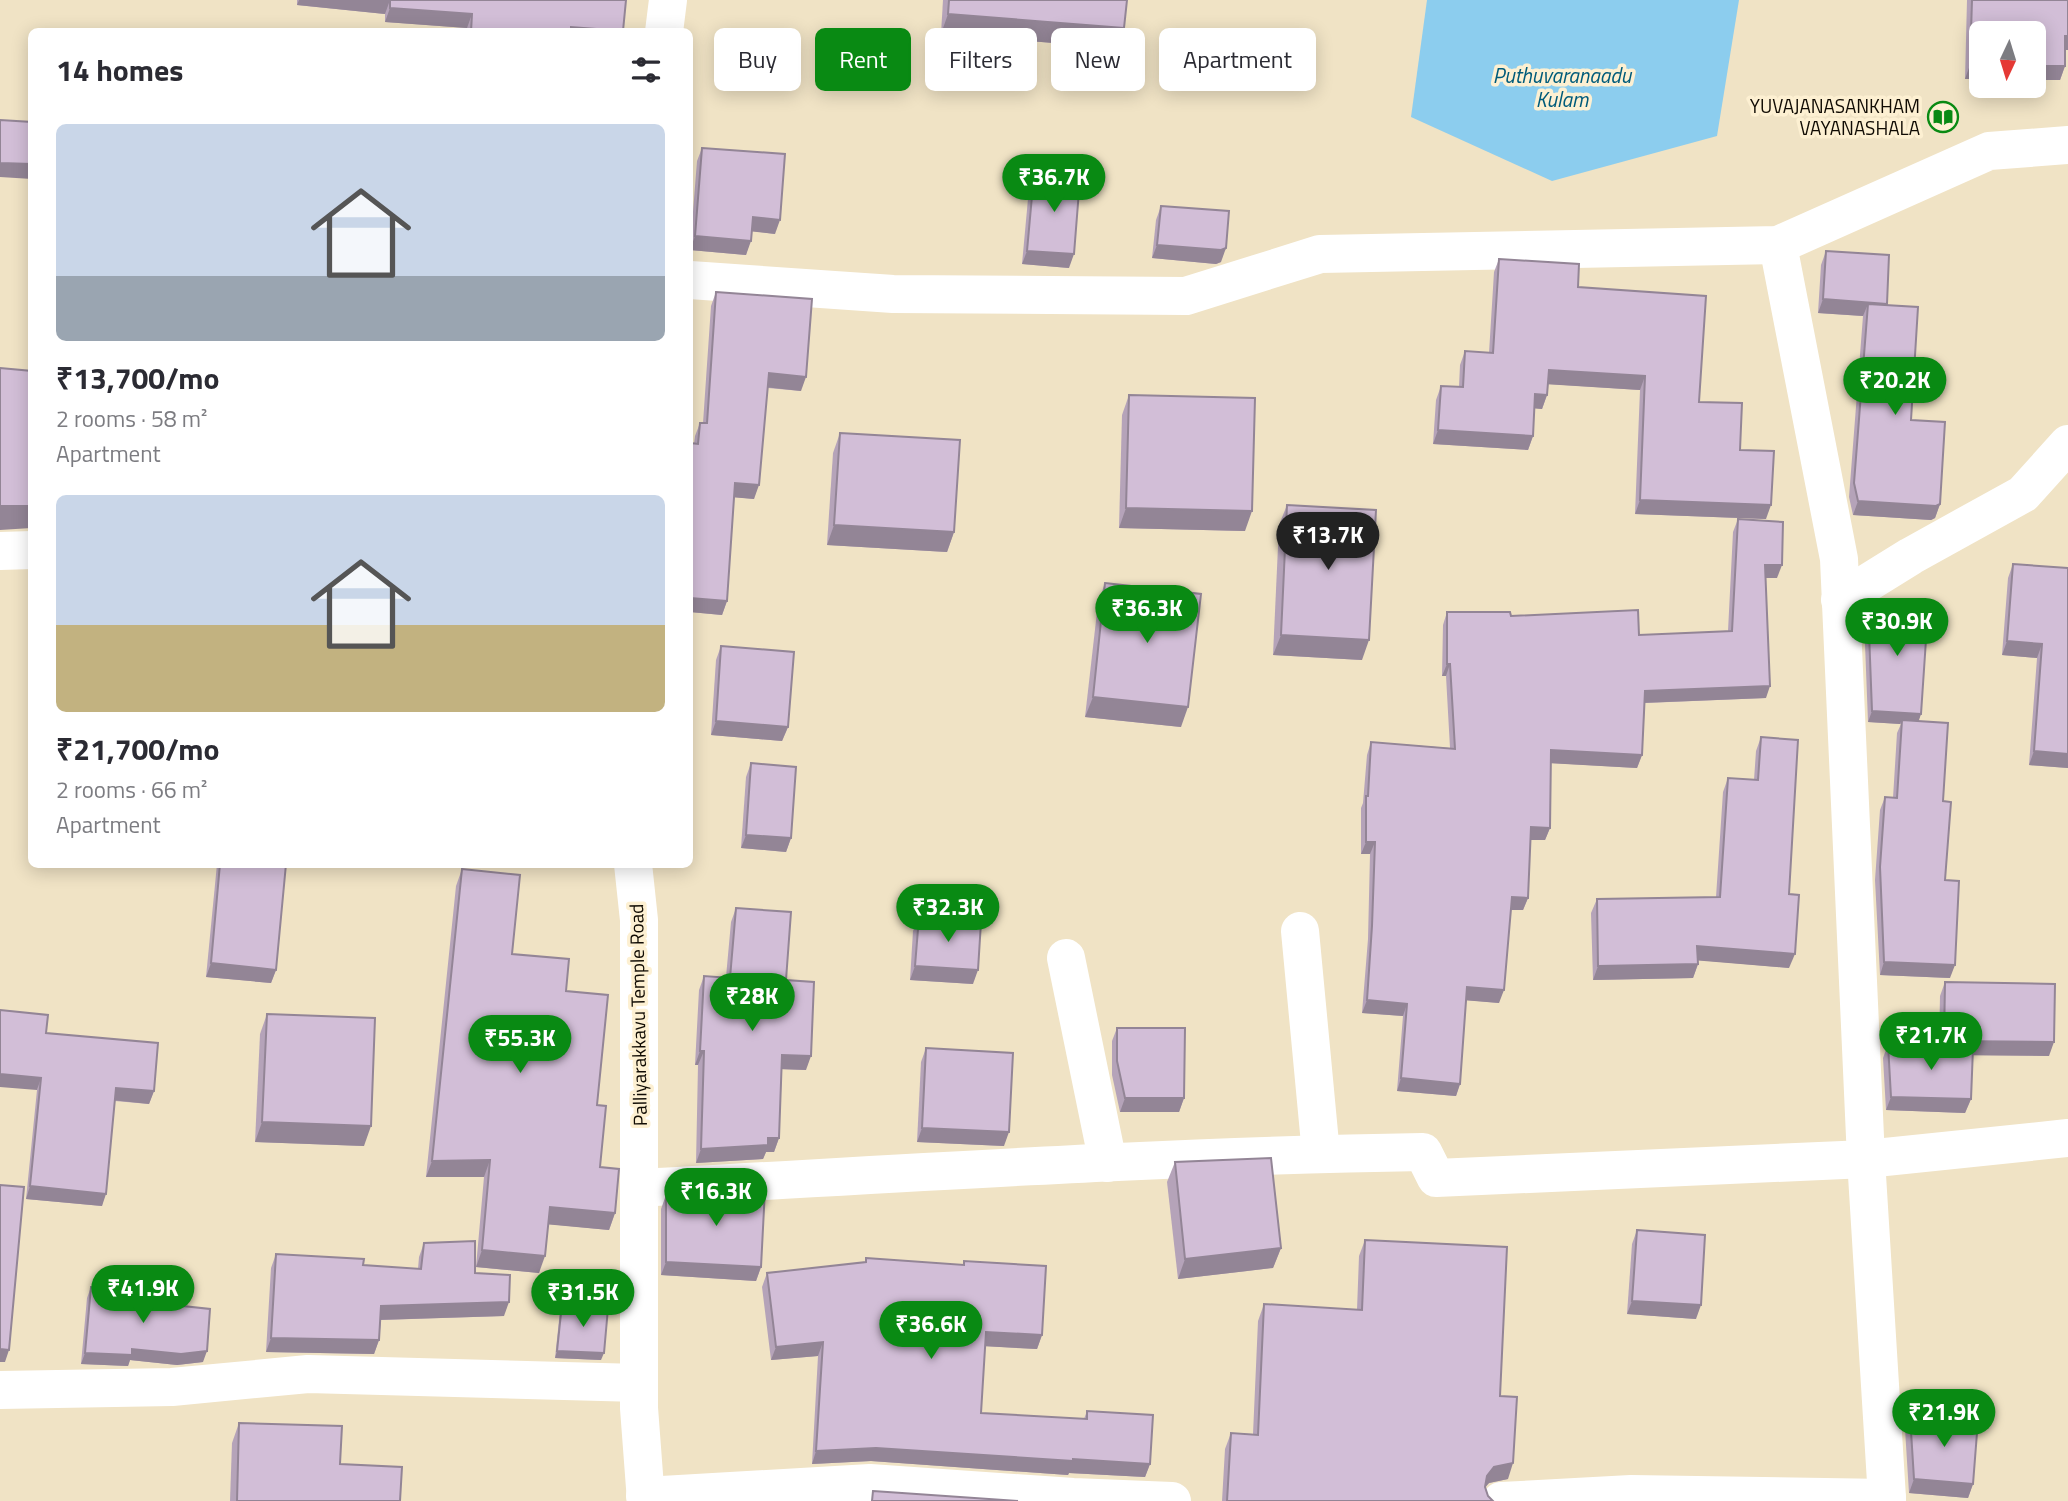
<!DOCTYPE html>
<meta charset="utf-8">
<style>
body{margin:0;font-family:"Titillium Web",sans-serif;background:#f2f2f3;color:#2b2b33;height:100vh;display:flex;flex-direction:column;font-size:26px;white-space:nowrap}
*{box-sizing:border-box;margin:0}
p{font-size:23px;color:#7c7c81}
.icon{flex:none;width:38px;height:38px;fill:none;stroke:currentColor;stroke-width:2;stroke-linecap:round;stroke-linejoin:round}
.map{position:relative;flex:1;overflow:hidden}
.details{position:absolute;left:28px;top:28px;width:665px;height:840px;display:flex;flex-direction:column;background:#fff;border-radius:10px;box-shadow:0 4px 18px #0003}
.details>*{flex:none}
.hud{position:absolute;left:714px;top:28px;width:665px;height:63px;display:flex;gap:14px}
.needle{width:46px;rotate:184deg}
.tools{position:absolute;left:1969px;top:21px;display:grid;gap:14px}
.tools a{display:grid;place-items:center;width:77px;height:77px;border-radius:10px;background:#fff;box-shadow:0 4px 18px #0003;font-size:35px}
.price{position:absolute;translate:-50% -60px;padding:0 16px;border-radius:24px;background:#098a13;color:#fff;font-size:23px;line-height:46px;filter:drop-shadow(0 2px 4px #0008)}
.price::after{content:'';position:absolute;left:50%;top:42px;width:21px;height:16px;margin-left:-10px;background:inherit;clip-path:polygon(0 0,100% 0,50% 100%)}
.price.on{background:#222;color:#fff}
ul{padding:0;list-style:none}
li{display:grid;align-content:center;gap:14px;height:371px;padding:0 28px}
li span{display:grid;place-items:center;height:217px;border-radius:10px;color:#555}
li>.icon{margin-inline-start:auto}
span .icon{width:126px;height:126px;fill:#fffc;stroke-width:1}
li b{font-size:30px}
h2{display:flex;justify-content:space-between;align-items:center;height:84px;padding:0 28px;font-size:30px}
.tag{padding:0 24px;border-radius:10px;background:#fff;box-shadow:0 4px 18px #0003;font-size:24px;line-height:63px}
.tag.on{background:#098a13;color:#fff}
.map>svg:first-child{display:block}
.water{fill:#8ccdee}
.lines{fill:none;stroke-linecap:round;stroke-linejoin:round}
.minor{stroke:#fff;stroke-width:38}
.wall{fill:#b5a3b9}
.shaded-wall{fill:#938596}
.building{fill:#d2bed7;stroke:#938596;stroke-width:2}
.labels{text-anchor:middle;stroke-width:7;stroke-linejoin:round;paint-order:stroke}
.poi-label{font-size:19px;fill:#100b03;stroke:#fdf0d2;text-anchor:end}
.street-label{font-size:19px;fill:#100b03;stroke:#fdf0d2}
.water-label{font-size:21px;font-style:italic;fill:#005b7a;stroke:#fdf0d2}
</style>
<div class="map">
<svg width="2068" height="1501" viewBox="0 0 2068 1501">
<rect width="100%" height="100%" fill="#f0e3c5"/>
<polygon class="water" points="1427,0 1739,0 1717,136 1552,181 1411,117"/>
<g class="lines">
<g class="minor">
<polyline points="664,32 668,0"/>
<polyline points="1778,245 1839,559 1866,1159 1887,1498 1885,1501"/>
<polyline points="690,280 893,294 1186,296 1320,254 1778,245 1989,151 2068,145"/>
<polyline points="0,551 32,550"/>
<polyline points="1840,600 1911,556 2023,494 2068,444"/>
<polyline points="633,864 639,920 639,1408 646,1501"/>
<polyline points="1300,931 1321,1154"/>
<polyline points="1066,958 1108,1163"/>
<path d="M639 1188C900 1174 1162 1156 1423 1152L1436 1178 1866 1159 2068 1138"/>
<polyline points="0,1390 172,1387 308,1374 639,1383"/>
<polyline points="645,1496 870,1483 1073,1497 1172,1501"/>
<polyline points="1501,1501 1631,1494 1887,1498"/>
</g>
</g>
<g class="wall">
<polygon points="297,0 626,0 623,32 467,32 467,28 385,22 385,14 297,5"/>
<polygon points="943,0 1127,0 1117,48 941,34"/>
<polygon points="1967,0 2068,0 2068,50 2065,50 2065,66 2060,80 1965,79"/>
<polygon points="702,148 775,234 752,231 746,255 690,250 697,161"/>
<polygon points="1034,174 1069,268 1022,264 1029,188"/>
<polygon points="1161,206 1221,262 1216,264 1152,258 1156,220"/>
<polygon points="1826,251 1887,304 1911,420 1940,504 1935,518 1931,520 1853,515 1849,497 1863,316 1818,313 1821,265"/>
<polygon points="1499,259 1578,287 1699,402 1740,450 1766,519 1635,514 1640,390 1548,384 1547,395 1542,409 1534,408 1533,436 1528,450 1433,444 1436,400 1441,386 1459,387 1460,365 1465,351 1489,353 1494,272"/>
<polygon points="716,292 801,391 768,388 754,499 734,497 727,601 722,615 690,612 690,443 694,444 695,436 700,423 703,423 711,306"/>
<polygon points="1129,395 1245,531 1119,528 1122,415"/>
<polygon points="840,433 954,532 947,552 827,545 833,453"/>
<polygon points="1287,505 1362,660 1273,655 1279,525"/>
<polygon points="1738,519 1777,578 1766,578 1766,698 1645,703 1642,755 1637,768 1551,763 1550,828 1545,840 1530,840 1528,898 1523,910 1511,910 1499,1003 1466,1000 1460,1084 1456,1096 1397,1091 1403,1016 1362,1013 1368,939 1370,854 1361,854 1361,808 1363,803 1367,755 1371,742 1450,748 1446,676 1442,676 1443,625 1447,612 1511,616 1639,635 1728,631 1733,532"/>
<polygon points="2013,564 2068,568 2068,768 2029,765 2037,658 2002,655 2008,578"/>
<polygon points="1105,583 1181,727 1085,717 1098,603"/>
<polygon points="1868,606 1921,714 1918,721 1943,801 1945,880 1950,978 1880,975 1875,880 1880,810 1885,797 1893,798 1897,733 1901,724 1868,722 1864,618"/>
<polygon points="721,646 788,727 782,741 711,735 716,660"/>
<polygon points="1761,737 1789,894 1789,968 1698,960 1698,964 1693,978 1593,980 1591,913 1597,899 1716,897 1723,792 1728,778 1754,780 1756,751"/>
<polygon points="751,763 791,838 786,852 741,848 746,777"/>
<polygon points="217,864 286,864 276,970 271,983 206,977"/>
<polygon points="462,869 512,954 566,991 597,1105 600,1167 615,1213 609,1230 548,1224 539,1273 476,1267 484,1177 426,1177 456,886"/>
<polygon points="736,908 786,980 806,1070 782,1069 779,1138 774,1152 766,1152 763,1159 696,1163 698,1065 695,1065 699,990 704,976 726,977 731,922"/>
<polygon points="919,917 973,984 910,980 913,931"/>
<polygon points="1945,982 2049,1056 1972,1055 1971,1099 1965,1113 1886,1110 1883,1058 1888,1044 1939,1046 1940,996"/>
<polygon points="267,1014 364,1146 255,1142 260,1034"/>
<polygon points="1117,1028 1184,1098 1179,1112 1120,1112 1112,1075 1112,1041"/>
<polygon points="46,1033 154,1091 149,1104 115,1101 102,1206 26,1199 37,1090"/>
<polygon points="926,1048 1004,1146 917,1142 921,1062"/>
<polygon points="1175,1162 1281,1248 1273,1268 1178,1279 1167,1182"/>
<polygon points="666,1195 761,1267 756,1281 661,1275 661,1209"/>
<polygon points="1637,1230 1696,1319 1627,1314 1632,1244"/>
<polygon points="1365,1240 1500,1396 1508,1479 1489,1483 1485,1487 1488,1496 1493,1501 1222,1501 1225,1449 1231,1433 1253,1434 1258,1321 1264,1304 1357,1310 1359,1256"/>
<polygon points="424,1243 475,1273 504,1316 381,1320 379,1340 374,1354 266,1352 271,1268 276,1254 363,1265 418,1269 419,1257"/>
<polygon points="866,1258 963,1265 964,1261 1042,1335 1037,1349 985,1346 981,1413 1084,1419 1087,1411 1150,1464 1145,1477 1069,1473 1068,1475 871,1461 812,1464 818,1356 771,1360 762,1287 767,1273 865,1262"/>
<polygon points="91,1287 137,1301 203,1362 177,1365 130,1360 128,1366 81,1364 87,1298"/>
<polygon points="562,1304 601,1360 555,1358 560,1311"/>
<polygon points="1910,1415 1973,1484 1968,1498 1909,1493 1905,1429"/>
<polygon points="239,1423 340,1464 400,1501 230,1501 232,1443"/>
</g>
<g class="shaded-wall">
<polygon points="299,0 390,0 385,14 297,5"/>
<polygon points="390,8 472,14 467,28 385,22"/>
<polygon points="948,14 1124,28 1117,48 941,34"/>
<polygon points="571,27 623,32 569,32"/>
<polygon points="2065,36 2068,36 2068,50 2060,50"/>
<polygon points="1970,65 1981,65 1981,79 1965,79"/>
<polygon points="2034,66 2065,66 2060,80 2034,80"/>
<polygon points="0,163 32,164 32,179 0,177"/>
<polygon points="753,217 780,220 775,234 748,231"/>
<polygon points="695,236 751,241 746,255 690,250"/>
<polygon points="1157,245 1226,248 1221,262 1216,264 1152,258"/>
<polygon points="1027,251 1074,254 1069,268 1022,264"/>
<polygon points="1823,299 1887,304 1882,317 1868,304 1863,316 1818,313"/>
<polygon points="1549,370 1645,376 1640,390 1544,384"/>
<polygon points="769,373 806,377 801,391 764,387"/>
<polygon points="1535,394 1547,395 1542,409 1530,408"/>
<polygon points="1438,430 1533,436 1528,450 1433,444"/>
<polygon points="735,483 759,485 754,499 730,497"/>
<polygon points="1640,500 1771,505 1766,519 1635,514"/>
<polygon points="1858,501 1940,504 1935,518 1931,520 1853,515"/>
<polygon points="0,506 32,506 31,528 0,530"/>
<polygon points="1126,508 1252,511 1245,531 1119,528"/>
<polygon points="834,525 954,532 947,552 827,545"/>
<polygon points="1765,565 1782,565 1777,578 1761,578"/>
<polygon points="690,598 727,601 722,615 690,612"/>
<polygon points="1281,635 1369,640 1362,660 1273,655"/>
<polygon points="2007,641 2042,644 2037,658 2002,655"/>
<polygon points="1447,664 1450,664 1446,676 1442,676"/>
<polygon points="1770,686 1766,698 1641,703 1645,691"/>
<polygon points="1093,697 1188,707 1181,727 1085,717"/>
<polygon points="1872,711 1921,714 1917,726 1902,720 1900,724 1868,722"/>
<polygon points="716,721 788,727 782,741 711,735"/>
<polygon points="1551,750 1642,755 1637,768 1547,763"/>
<polygon points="2034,751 2068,754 2068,768 2029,765"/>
<polygon points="1531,827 1550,828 1545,840 1526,840"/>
<polygon points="746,835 791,838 786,852 741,848"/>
<polygon points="1366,842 1375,842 1370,854 1361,854"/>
<polygon points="1512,897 1528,898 1523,910 1507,910"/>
<polygon points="1697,946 1795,954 1789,968 1692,960"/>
<polygon points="1884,962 1955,965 1950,978 1880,975"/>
<polygon points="211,963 276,970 271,983 206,977"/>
<polygon points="1698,964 1693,978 1593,980 1598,966"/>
<polygon points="915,966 978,970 973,984 910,980"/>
<polygon points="1467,987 1504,990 1499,1003 1462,1000"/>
<polygon points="1367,1000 1407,1004 1403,1016 1362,1013"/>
<polygon points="1944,1041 2054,1042 2049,1056 1939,1055"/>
<polygon points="700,1051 704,1051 698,1065 695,1065"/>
<polygon points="782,1055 811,1056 806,1070 777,1069"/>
<polygon points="0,1074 41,1078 37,1090 0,1087"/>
<polygon points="1401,1078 1460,1084 1456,1096 1397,1091"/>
<polygon points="116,1088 154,1091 149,1104 111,1100"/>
<polygon points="1891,1097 1971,1099 1965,1113 1886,1110"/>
<polygon points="1125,1098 1184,1098 1179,1112 1120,1112"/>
<polygon points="262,1122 371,1126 364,1146 255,1142"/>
<polygon points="922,1128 1009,1132 1004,1146 917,1142"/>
<polygon points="768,1138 779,1138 774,1152 766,1152 763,1159 696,1163 701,1149"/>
<polygon points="490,1160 484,1177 426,1177 432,1161"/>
<polygon points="30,1186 106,1194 102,1206 26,1199"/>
<polygon points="550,1207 615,1213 609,1230 544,1224"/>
<polygon points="1281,1248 1273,1268 1178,1279 1185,1259"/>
<polygon points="482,1250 545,1256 539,1273 476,1267"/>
<polygon points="666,1262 761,1267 756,1281 661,1275"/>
<polygon points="1632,1301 1701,1305 1696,1319 1627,1314"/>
<polygon points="509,1302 504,1316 376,1320 381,1306"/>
<polygon points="986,1332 1042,1335 1037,1349 981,1346"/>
<polygon points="271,1338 379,1340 374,1354 266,1352"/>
<polygon points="823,1342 818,1356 771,1360 776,1347"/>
<polygon points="0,1349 9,1350 5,1362 0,1362"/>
<polygon points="132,1349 207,1351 203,1362 177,1365 130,1360 128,1366 81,1364 85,1353"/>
<polygon points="557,1351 604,1353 601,1360 555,1358"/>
<polygon points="876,1448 1073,1459 1150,1464 1145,1477 1069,1473 1068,1475 871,1461 812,1464 816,1451"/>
<polygon points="1513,1463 1508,1479 1489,1483 1481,1492 1487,1476 1494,1467"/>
<polygon points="1914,1479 1973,1484 1968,1498 1909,1493"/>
</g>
<g class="building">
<polygon points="390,0 626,0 623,31 571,27 571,32 471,32 472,14 390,8"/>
<polygon points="949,0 1127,0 1124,28 948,14"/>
<polygon points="1972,0 2068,0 2068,36 2065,36 2065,66 2034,66 2034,33 1981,33 1981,65 1970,65"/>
<polygon points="0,120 32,122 32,164 0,163"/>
<polygon points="702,148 785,154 780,220 753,217 751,241 695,236"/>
<polygon points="1034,174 1080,178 1074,254 1027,251"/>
<polygon points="1161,206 1229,211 1226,248 1221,250 1157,245"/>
<polygon points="1826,251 1889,255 1887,304 1823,299"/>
<polygon points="1499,259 1579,264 1578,287 1706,296 1699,402 1742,403 1740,450 1774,451 1771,505 1640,500 1645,376 1549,370 1547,395 1535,394 1533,436 1438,430 1441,386 1463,387 1465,351 1493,353"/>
<polygon points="716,292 812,299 806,377 769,373 759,485 735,483 727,601 690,598 690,443 698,444 700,423 707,423"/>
<polygon points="1868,304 1918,307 1911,420 1945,422 1940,504 1936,506 1858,501 1854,483"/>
<polygon points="0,368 32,371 32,506 0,506"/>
<polygon points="1129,395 1255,398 1252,511 1126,508"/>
<polygon points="840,433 960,440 954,532 834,525"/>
<polygon points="1287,505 1376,510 1369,640 1281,635"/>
<polygon points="1738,519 1783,522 1782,565 1765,565 1770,686 1645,691 1642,755 1551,750 1550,828 1531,827 1528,898 1512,897 1504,990 1467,987 1460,1084 1401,1078 1407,1004 1367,1000 1372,926 1375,842 1366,842 1366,796 1368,796 1371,742 1455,749 1450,664 1447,664 1447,612 1510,612 1511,616 1638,610 1639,635 1732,631"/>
<polygon points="2013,564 2068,568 2068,754 2034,751 2042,644 2007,641"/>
<polygon points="1105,583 1201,594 1188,707 1093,697"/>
<polygon points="1868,606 1928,610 1921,714 1872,711"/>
<polygon points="721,646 794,652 788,727 716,721"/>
<polygon points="1902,720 1948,723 1943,801 1951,802 1945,880 1959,881 1955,965 1884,962 1880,867 1885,797 1897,798"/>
<polygon points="1761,737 1798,740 1789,894 1799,895 1795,954 1697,946 1698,964 1598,966 1597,899 1720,897 1728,778 1758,780"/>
<polygon points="751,763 796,767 791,838 746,835"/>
<polygon points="220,864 286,864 276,970 211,963"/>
<polygon points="462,869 520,875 512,954 569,959 566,991 608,995 597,1105 606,1106 600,1167 619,1169 615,1213 550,1207 545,1256 482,1250 490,1160 432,1161"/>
<polygon points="736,908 791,912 786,980 814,982 811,1056 782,1055 779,1138 768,1138 768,1145 701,1149 704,1051 700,1051 704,976 730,978"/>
<polygon points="919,917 981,922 978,970 915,966"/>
<polygon points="1945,982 2055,984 2054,1042 1944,1041"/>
<polygon points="0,1010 48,1015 46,1033 158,1043 154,1091 116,1088 106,1194 30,1186 41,1078 0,1074"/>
<polygon points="267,1014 375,1018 371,1126 262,1122"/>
<polygon points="1117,1028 1185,1028 1184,1098 1125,1098 1117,1061"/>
<polygon points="1888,1044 1973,1048 1971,1099 1891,1097"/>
<polygon points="926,1048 1013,1053 1009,1132 922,1128"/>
<polygon points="1271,1158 1281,1248 1185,1259 1175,1162"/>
<polygon points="0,1185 24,1187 9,1350 0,1349"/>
<polygon points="765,1189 761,1267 666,1262 666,1195"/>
<polygon points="1637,1230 1705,1235 1701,1305 1632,1301"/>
<polygon points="1365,1240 1507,1247 1500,1396 1517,1397 1513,1463 1494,1467 1487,1476 1485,1487 1488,1496 1493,1501 1227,1501 1231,1433 1258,1435 1264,1304 1362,1310"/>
<polygon points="475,1241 475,1273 510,1275 509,1302 381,1306 379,1340 271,1338 276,1254 364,1259 363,1265 421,1269 424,1243"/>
<polygon points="866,1258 964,1265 964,1261 1046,1266 1042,1335 986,1332 981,1413 1087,1419 1087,1411 1153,1415 1150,1464 1073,1459 1073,1461 876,1448 816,1451 823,1342 776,1347 767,1273 866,1262"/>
<polygon points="91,1287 137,1292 137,1301 210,1309 207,1351 181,1354 132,1349 132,1355 85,1353"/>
<polygon points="562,1304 608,1308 604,1353 557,1351"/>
<polygon points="1910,1415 1978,1420 1973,1484 1914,1479"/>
<polygon points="239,1423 342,1426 340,1464 402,1467 400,1501 237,1501"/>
<polygon points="873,1491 1018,1501 872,1501"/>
</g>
<defs>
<g id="library-ring" transform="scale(1.575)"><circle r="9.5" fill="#fdf0d2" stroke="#098a13" stroke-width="1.5"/><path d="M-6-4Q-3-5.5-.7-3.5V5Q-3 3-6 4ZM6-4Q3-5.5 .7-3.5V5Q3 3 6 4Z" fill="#098a13"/></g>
</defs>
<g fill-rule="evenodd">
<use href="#library-ring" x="1943" y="117"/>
</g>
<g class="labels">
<g class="poi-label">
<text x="1920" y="113">YUVAJANASANKHAM<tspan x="1920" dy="22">VAYANASHALA</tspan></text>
</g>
<g class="street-label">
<text transform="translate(638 1015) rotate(-91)" y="7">Palliyarakkavu Temple Road</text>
</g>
<g class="water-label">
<text x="1562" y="83">Puthuvaranaadu<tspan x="1562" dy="24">Kulam</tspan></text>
</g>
</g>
</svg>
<div class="tools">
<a><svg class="needle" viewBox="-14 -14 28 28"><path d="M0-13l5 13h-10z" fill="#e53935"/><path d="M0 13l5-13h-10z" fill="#7c7c81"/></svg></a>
</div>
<b class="price" style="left:1054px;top:214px">₹36.7K</b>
<b class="price" style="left:1895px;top:417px">₹20.2K</b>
<b class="price on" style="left:1328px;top:572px">₹13.7K</b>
<b class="price" style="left:1147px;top:645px">₹36.3K</b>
<b class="price" style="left:1897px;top:658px">₹30.9K</b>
<b class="price" style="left:948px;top:944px">₹32.3K</b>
<b class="price" style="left:752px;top:1033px">₹28K</b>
<b class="price" style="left:1931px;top:1072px">₹21.7K</b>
<b class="price" style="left:520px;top:1075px">₹55.3K</b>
<b class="price" style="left:716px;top:1228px">₹16.3K</b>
<b class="price" style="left:143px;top:1325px">₹41.9K</b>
<b class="price" style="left:583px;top:1329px">₹31.5K</b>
<b class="price" style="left:931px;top:1361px">₹36.6K</b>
<b class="price" style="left:1944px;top:1449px">₹21.9K</b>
<div class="hud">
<a class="tag">Buy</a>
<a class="tag on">Rent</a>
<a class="tag">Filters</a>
<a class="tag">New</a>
<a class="tag">Apartment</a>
</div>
<section class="details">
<h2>14 homes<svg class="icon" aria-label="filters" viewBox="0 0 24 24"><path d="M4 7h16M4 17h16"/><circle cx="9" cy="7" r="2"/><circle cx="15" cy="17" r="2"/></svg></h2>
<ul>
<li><span style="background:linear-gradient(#c9d6e8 70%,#9aa5b1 0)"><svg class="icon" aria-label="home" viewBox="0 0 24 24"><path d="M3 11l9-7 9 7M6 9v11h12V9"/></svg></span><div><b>₹13,700/mo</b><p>2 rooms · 58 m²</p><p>Apartment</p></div></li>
<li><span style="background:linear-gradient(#c9d6e8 60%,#c2b280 0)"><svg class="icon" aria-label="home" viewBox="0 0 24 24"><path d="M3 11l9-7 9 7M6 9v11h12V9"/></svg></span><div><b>₹21,700/mo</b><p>2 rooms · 66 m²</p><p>Apartment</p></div></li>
</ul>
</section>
</div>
